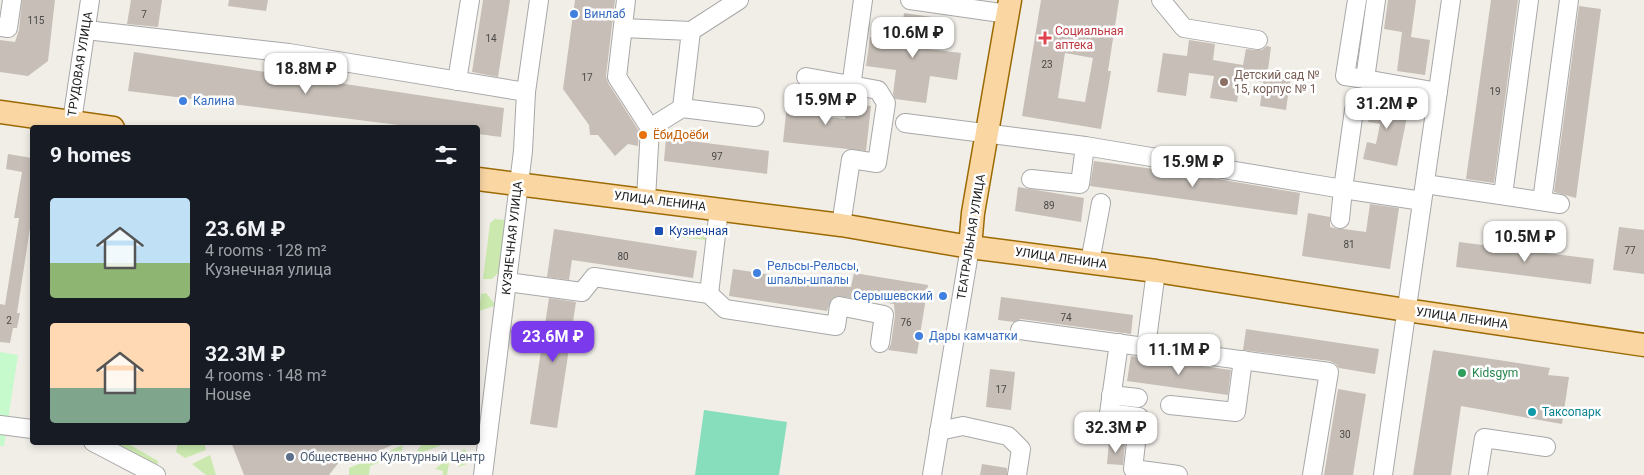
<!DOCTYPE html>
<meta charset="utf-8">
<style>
body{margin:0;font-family:Roboto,sans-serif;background:#20242c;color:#f1f3f6;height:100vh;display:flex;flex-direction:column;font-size:19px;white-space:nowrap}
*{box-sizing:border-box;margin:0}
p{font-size:16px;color:#9ea1a6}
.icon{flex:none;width:28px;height:28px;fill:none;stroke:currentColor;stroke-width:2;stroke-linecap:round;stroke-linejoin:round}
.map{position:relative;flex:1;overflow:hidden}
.drawer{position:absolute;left:30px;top:125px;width:450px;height:320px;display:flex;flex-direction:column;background:#171b24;border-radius:5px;box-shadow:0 2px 8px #0003}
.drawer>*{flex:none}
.price{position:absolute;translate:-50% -42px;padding:0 11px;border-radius:10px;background:#fff;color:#222;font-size:16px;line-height:32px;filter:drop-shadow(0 1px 2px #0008)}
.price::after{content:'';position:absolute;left:50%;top:30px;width:15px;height:11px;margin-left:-8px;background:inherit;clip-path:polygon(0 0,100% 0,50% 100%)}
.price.current{background:#7c3aed;color:#fff}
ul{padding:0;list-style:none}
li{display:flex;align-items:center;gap:15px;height:125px;padding:0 20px}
li span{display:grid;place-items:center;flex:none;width:140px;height:100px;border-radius:5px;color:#555}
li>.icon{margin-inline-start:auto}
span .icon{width:60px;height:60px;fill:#fffc;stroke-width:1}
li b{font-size:21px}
h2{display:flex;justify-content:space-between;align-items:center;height:60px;padding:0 20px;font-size:21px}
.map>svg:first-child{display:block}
.grass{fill:#cbe9af}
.park{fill:#c6f9cb}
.pitch{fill:#87debd}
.building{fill:#c6beb7;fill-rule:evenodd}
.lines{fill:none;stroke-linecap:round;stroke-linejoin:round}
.minor-casing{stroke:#a8a8a8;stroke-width:20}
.major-casing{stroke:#9b6a03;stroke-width:25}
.minor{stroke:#fff;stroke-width:18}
.major{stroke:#fad6a3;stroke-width:22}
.shop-dot{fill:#3f7fe0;stroke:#fff;stroke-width:2}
.health-dot{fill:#e0444e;stroke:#fff;stroke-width:2}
.education-dot{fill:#8d6e63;stroke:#fff;stroke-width:2}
.food-dot{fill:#e8710a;stroke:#fff;stroke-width:2}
.transit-dot{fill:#1a4fb4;stroke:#fff;stroke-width:2}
.leisure-dot{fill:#2e9e5b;stroke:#fff;stroke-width:2}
.culture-dot{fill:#0f9aa8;stroke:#fff;stroke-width:2}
.service-dot{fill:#5c6f8a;stroke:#fff;stroke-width:2}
.labels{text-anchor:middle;stroke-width:5;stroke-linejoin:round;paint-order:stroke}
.number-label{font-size:10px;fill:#4a4846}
.shop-label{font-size:12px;fill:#366cbe;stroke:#fff;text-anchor:start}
.health-label{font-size:12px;fill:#be3a42;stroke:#fff;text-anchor:start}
.street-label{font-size:12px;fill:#212121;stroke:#fff}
.education-label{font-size:12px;fill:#785e54;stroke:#fff;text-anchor:start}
.food-label{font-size:12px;fill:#c56008;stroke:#fff;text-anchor:start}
.transit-label{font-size:12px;fill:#164399;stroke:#fff;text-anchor:start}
.leisure-label{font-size:12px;fill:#27864d;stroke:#fff;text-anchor:start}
.culture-label{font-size:12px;fill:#0d838f;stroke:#fff;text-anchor:start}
.service-label{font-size:12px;fill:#4e5e75;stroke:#fff;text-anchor:start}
</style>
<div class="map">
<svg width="1644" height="475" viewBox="0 0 1644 475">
<rect width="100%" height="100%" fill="#f1eee8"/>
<g class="grass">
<polygon points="495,219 505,220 499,272 492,279 483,279 490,223"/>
<polygon points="669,227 700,227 707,230 706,240 669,236"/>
<polygon points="486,293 494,303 494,306 479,311 481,294"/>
<polygon points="178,442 204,443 206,450 185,458 176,452"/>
<polygon points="108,443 127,443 158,461 157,468"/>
<polygon points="423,443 423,442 447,443 413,456"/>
<polygon points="403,445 401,454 370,466 369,475 349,475 349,468"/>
<polygon points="464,449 471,454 473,462 458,467 460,452"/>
<polygon points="210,455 216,475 206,475 192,464"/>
<polygon points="450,457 447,475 443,475 443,471 435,469"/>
</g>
<polygon class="park" points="0,352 18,355 4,446 0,446"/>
<polygon class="pitch" points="704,410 787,422 779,475 695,475"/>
<g class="building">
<polygon points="22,0 55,0 48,61 28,76 0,72 0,40 15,42 19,30"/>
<polygon points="131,0 162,0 158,27 127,24"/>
<polygon points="229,0 268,0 266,11 228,6"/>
<polygon points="483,0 510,0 498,77 472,72"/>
<polygon points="575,0 615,0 606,76 608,83 639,131 638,146 628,144 615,156 598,135 590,135 589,125 563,89"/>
<path d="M1041 0H1119L1108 71H1111L1101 129 1022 116ZM1065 53 1093 58 1085 102 1058 98Z"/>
<polygon points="1388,0 1416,0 1411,37 1430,40 1425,75 1397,71 1402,32 1384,29"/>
<polygon points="1491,0 1518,0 1494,183 1466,179"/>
<polygon points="1579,6 1601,9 1576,198 1554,192"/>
<polygon points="904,13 932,17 928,49 961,53 957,80 930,76 926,103 895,99 893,94 896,70 866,66 870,37 900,41"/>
<polygon points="1189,40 1215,44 1213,60 1243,65 1246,49 1257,50 1262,50 1267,46 1271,47 1268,70 1291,74 1286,110 1260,106 1263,82 1241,79 1237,102 1210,98 1214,76 1189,73 1186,96 1157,92 1163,53 1187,56"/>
<polygon points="134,52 504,108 501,137 478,134 478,128 422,128 128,91"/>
<polygon points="788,95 816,98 814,115 845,119 847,103 871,106 866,151 783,142"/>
<polygon points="1373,95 1410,102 1397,166 1363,159 1367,142 1376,144 1380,124 1368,122"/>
<polygon points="666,138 769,151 767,174 664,161"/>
<polygon points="8,154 32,158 32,215 17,313 20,313 17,328 13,328 10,343 0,342 0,304 5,305 19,218 14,218 22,172 6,169"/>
<polygon points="1094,161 1176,172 1300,193 1297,215 1090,186"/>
<polygon points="1018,187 1084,198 1081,222 1015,211"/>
<polygon points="1370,204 1399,208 1390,269 1302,256 1308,213 1330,217 1330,227 1338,229 1344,229 1366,232"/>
<polygon points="1619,227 1644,230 1644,274 1613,270"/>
<polygon points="554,229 697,251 693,278 572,260 569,280 547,277"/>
<polygon points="1459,242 1594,259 1591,284 1456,267"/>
<polygon points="733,269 851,287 854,273 928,285 917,354 888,350 891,344 895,316 894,304 837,296 831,300 827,311 729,296"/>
<polygon points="1001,297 1133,315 1131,334 1021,319 1014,322 998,320"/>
<polygon points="549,298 576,302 557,428 530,424"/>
<polygon points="1246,329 1379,349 1375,374 1339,368 1336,364 1330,361 1243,350"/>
<polygon points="1433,350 1550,368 1548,375 1569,377 1562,424 1461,406 1451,475 1413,475"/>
<polygon points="1131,356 1231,370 1228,395 1127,381"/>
<polygon points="990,369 1015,372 1011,410 986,407"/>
<polygon points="1338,389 1366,394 1353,475 1324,475"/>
<polygon points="231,442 399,442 356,461 347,452 329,475 244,475"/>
<polygon points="1109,442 1125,444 1123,465 1107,464"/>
<polygon points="982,464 1007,468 1007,475 980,475"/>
</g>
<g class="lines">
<g class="minor-casing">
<g id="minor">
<polyline points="626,0 617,77 650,128 646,199"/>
<polyline points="910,0 1008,14"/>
<polyline points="1161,0 1184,28 1258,40"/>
<polyline points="1357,0 1345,76 1365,79"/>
<polyline points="1376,0 1365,79 1438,92"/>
<polyline points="0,27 8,28 12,0"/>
<polyline points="623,28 691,31 682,108"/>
<polyline points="86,30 289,53 526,92"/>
<polyline points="691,31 739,0"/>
<polyline points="806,77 878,90 886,103 877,163 851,159 841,225"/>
<polyline points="852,80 863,0"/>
<polyline points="457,81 470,0"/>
<polyline points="1354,110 1343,189 1422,201"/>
<polyline points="905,123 1085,146 1343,189 1340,219"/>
<polyline points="71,128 90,0"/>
<polyline points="650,128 682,108 755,117"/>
<polyline points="1031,179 1080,184 1085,146"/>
<polyline points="1425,184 1560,204"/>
<polyline points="1503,195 1529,0"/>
<polyline points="1542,201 1569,0"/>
<polyline points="1090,262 1101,203"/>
<polyline points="507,282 582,292 594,277 709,294 725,309 836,326 839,306 884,315 880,343"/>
<polyline points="709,294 719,209"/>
<polyline points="1020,330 1329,372 1312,475"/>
<polyline points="1119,343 1109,413 1139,417 1133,469 1178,475"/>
<polyline points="1146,347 1156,271"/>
<polyline points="1111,395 1138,398"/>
<polyline points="1170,405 1236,412 1243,360"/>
<polyline points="0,425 32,429"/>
<polyline points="939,431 963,426 1008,436 1021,449 1017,475"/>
<polyline points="93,442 156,475"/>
<polyline points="483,475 523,151 526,92 539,0"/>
<polyline points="932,475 970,247"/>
<polyline points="1383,475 1451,0"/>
<polyline points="1478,475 1484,438 1546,447"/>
</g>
</g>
<g class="major-casing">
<g id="major">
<polyline points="0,112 113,128"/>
<polyline points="478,179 841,225 970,247 1156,271 1406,310 1644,345"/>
<polyline points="970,247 973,213 1010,0"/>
</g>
</g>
<use href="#minor" class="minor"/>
<use href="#major" class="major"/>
</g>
<g class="shop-dot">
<circle cx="574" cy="14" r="5"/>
<circle cx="183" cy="101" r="5"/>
<circle cx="757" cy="273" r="5"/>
<circle cx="943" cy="296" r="5"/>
<circle cx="919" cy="336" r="5"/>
</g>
<path class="health-dot" d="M1042.5 30.5h5v5h5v5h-5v5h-5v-5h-5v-5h5z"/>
<circle class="education-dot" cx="1224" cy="82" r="5"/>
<circle class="food-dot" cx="643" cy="135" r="5"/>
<rect class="transit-dot" x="654" y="226" width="10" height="10" rx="2.5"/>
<circle class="leisure-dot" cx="1462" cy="373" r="5"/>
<circle class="culture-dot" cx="1532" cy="412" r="5"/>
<circle class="service-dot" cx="290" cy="457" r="5"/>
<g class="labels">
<g class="number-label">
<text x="144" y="18">7</text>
<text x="36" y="24">115</text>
<text x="491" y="42">14</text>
<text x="1047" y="68">23</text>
<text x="587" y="81">17</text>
<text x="1495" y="95">19</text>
<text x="717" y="160">97</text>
<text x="1049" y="209">89</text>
<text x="1349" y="248">81</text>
<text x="1630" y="254">77</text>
<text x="623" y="260">80</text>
<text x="1066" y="321">74</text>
<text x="9" y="324">2</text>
<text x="906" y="326">76</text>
<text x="1001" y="393">17</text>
<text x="1345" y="438">30</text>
</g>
<g class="shop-label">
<text x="584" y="18">Винлаб</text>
<text x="193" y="105">Калина</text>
<text x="767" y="270">Рельсы-Рельсы,<tspan x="767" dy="14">шпалы-шпалы</tspan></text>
<text x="933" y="300" text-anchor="end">Серышевский</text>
<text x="929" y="340">Дары камчатки</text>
</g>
<g class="health-label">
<text x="1055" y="35">Социальная<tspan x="1055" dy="14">аптека</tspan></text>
</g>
<g class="street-label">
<text transform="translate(80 64) rotate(-81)" y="4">ТРУДОВАЯ УЛИЦА</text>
<text transform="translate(660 201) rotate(7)" y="4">УЛИЦА ЛЕНИНА</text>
<text transform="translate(971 237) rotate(-81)" y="4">ТЕАТРАЛЬНАЯ УЛИЦА</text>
<text transform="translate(512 238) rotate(-84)" y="4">КУЗНЕЧНАЯ УЛИЦА</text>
<text transform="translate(1061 258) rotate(8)" y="4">УЛИЦА ЛЕНИНА</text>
<text transform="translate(1462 318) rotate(8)" y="4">УЛИЦА ЛЕНИНА</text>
</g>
<g class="education-label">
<text x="1234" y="79">Детский сад №<tspan x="1234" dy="14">15, корпус № 1</tspan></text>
</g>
<g class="food-label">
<text x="653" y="139">ЁбиДоёби</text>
</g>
<g class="transit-label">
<text x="669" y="235">Кузнечная</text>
</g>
<g class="leisure-label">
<text x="1472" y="377">Kidsgym</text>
</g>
<g class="culture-label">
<text x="1542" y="416">Таксопарк</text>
</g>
<g class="service-label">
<text x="300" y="461">Общественно Культурный Центр</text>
</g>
</g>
</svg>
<b class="price" style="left:913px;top:59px">10.6M ₽</b>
<b class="price" style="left:306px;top:95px">18.8M ₽</b>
<b class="price" style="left:826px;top:126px">15.9M ₽</b>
<b class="price" style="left:1387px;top:130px">31.2M ₽</b>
<b class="price" style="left:1193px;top:188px">15.9M ₽</b>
<b class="price" style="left:1525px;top:263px">10.5M ₽</b>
<b class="price current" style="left:553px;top:363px">23.6M ₽</b>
<b class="price" style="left:1179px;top:376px">11.1M ₽</b>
<b class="price" style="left:1116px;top:454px">32.3M ₽</b>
<section class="drawer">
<h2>9 homes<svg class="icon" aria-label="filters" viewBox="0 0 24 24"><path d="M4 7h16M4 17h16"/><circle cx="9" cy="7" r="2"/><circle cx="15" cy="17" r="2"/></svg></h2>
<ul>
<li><span style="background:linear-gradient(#bfe0f5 65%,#8fb573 0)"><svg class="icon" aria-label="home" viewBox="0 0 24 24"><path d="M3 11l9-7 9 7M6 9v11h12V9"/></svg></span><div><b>23.6M ₽</b><p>4 rooms · 128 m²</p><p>Кузнечная улица</p></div></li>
<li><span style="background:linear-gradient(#ffd9b3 65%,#7fa58c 0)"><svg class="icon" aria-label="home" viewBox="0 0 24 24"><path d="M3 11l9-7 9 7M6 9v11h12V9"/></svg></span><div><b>32.3M ₽</b><p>4 rooms · 148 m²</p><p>House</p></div></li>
</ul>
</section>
</div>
